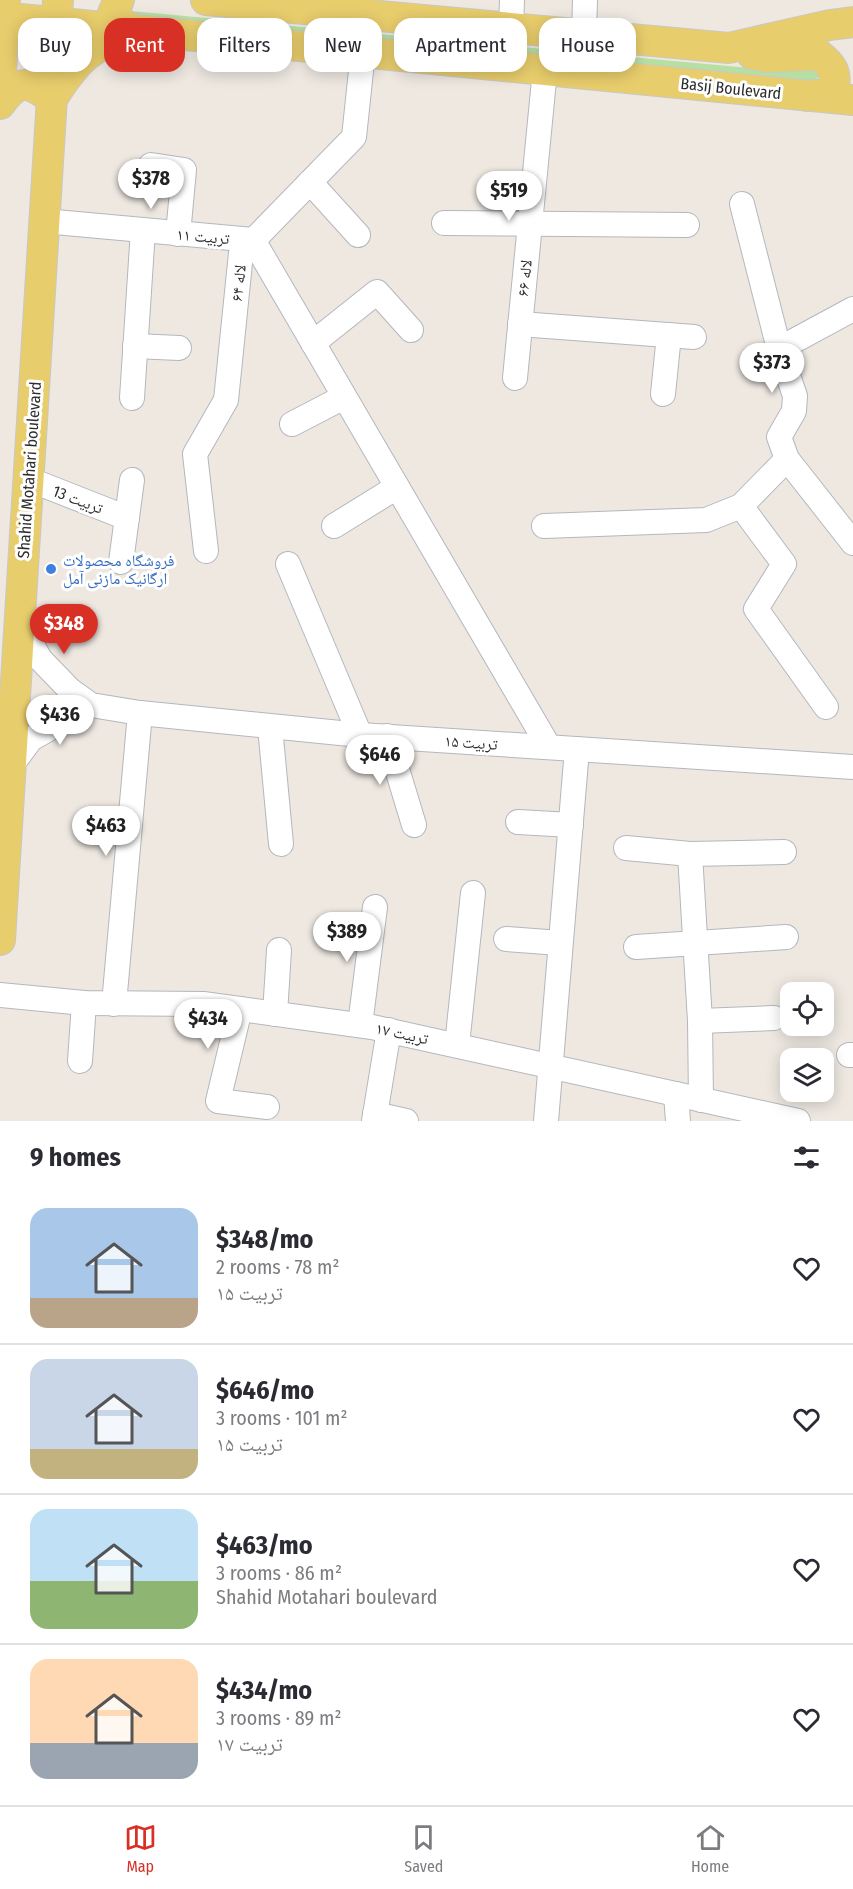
<!DOCTYPE html>
<meta charset="utf-8">
<style>
body{margin:0;font-family:"Fira Sans Condensed","Noto Naskh Arabic",sans-serif;background:#f7f7f7;color:#2b2b33;height:100vh;display:flex;flex-direction:column;font-size:22px;white-space:nowrap}
*{box-sizing:border-box;margin:0}
p{font-size:20px;color:#7c7c81}
.icon{flex:none;width:33px;height:33px;fill:none;stroke:currentColor;stroke-width:2;stroke-linecap:round;stroke-linejoin:round}
.map{position:relative;height:1121px;overflow:hidden}
.details{display:flex;flex-direction:column;background:#fff;flex:1}
.details>*{flex:none}
.guide{position:absolute;left:18px;top:18px;width:818px;height:54px;display:flex;gap:12px}
.buttons{position:absolute;left:780px;top:982px;display:grid;gap:12px}
.buttons a{display:grid;place-items:center;width:54px;height:54px;border-radius:12px;background:#fff;box-shadow:0 3px 15px #0003;font-size:30px}
.price{position:absolute;translate:-50% -51px;padding:0 14px;border-radius:21px;background:#fff;color:#222;font-size:20px;line-height:39px;filter:drop-shadow(0 2px 3px #0008)}
.price::after{content:'';position:absolute;left:50%;top:36px;width:18px;height:14px;margin-left:-9px;background:inherit;clip-path:polygon(0 0,100% 0,50% 100%)}
.price.active{background:#d93025;color:#fff}
ul{padding:0;list-style:none}
li{display:flex;align-items:center;gap:18px;height:150px;padding:0 30px}
li+li{border-top:2px solid #e1e1e2}
li span{display:grid;place-items:center;flex:none;width:168px;height:120px;border-radius:18px;color:#555}
li>.icon{margin-inline-start:auto}
span .icon{width:72px;height:72px;fill:#fffc;stroke-width:1}
li b{font-size:26px}
h2{display:flex;justify-content:space-between;align-items:center;height:72px;padding:0 30px;font-size:26px}
.pill{padding:0 21px;border-radius:18px;background:#fff;box-shadow:0 3px 15px #0003;font-size:21px;line-height:54px}
.pill.active{background:#d93025;color:#fff}
.menu{display:flex;justify-content:space-around;align-items:center;height:84px;border-top:2px solid #e1e1e2;background:#fff;font-size:16px;color:#7c7c81}
.menu a{display:grid;justify-items:center;gap:3px}
.menu .active{color:#d93025}
.map>svg:first-child{display:block}
.green{fill:#b6e0a2}
.lines{fill:none;stroke-linecap:round;stroke-linejoin:round}
.minor-casing{stroke:#b4b7bf;stroke-width:26}
.major-casing{stroke:#c8c8c8;stroke-width:32}
.minor{stroke:#fff;stroke-width:24}
.major{stroke:#e8cd6c;stroke-width:30}
.shop-dot{fill:#3f7fe0;stroke:#fff;stroke-width:2}
.labels{text-anchor:middle;stroke-width:6;stroke-linejoin:round;paint-order:stroke}
.street-label{font-size:16px;fill:#2d2d2d;stroke:#fff}
.shop-label{font-size:16px;fill:#366cbe;stroke:#fff;text-anchor:start}
</style>
<div class="map">
<svg width="853" height="1121" viewBox="0 0 853 1121">
<rect width="100%" height="100%" fill="#eee8e1"/>
<polygon class="green" points="130,11 761,69 811,64 820,76 813,82 135,24"/>
<g class="lines">
<g class="minor-casing">
<g id="minor">
<polyline points="511,28 512,0"/>
<polyline points="584,35 585,0"/>
<polyline points="151,165 184,170 178,234"/>
<polyline points="310,182 358,235"/>
<polyline points="742,204 779,349 795,396 794,411 779,437 787,459 853,543"/>
<polyline points="44,221 253,240 549,747"/>
<polyline points="444,223 687,225"/>
<polyline points="520,324 694,337"/>
<polyline points="313,343 377,292 411,330"/>
<polyline points="135,346 179,348"/>
<polyline points="779,349 853,309"/>
<polyline points="515,378 545,70"/>
<polyline points="663,394 669,335"/>
<polyline points="132,398 143,230"/>
<polyline points="292,424 344,397"/>
<polyline points="787,459 741,506 784,564 756,609 826,707"/>
<polyline points="28,479 127,518"/>
<polyline points="334,526 397,487"/>
<polyline points="544,526 706,520 741,506"/>
<polyline points="206,551 195,454 226,400 241,253 354,137 363,52"/>
<polyline points="121,562 132,480"/>
<polyline points="288,564 360,735"/>
<polyline points="19,621 40,659 70,690 91,705 140,713 360,735 853,767"/>
<polyline points="270,727 281,844"/>
<polyline points="387,736 414,825"/>
<polyline points="11,766 31,739 91,705"/>
<polyline points="518,822 571,825"/>
<polyline points="626,848 690,854 784,852"/>
<polyline points="690,854 700,1021 701,1100"/>
<polyline points="506,939 560,943"/>
<polyline points="636,947 786,937"/>
<polyline points="0,995 84,1003 203,1004 372,1027 798,1121"/>
<polyline points="114,1004 140,713"/>
<polyline points="240,1009 218,1101 267,1107"/>
<polyline points="275,1014 279,950"/>
<polyline points="700,1021 774,1018"/>
<polyline points="360,1025 375,907"/>
<polyline points="457,1045 473,893"/>
<polyline points="849,1055 853,1055"/>
<polyline points="80,1061 84,1003"/>
<polyline points="676,1094 678,1121"/>
<polyline points="375,1114 406,1121"/>
<polyline points="374,1121 389,1030"/>
<polyline points="546,1121 577,749"/>
</g>
</g>
<g class="major-casing">
<g id="major">
<polyline points="119,0 113,13 116,20 132,29"/>
<polyline points="206,0 729,48 830,25 853,22"/>
<polyline points="0,17 853,100"/>
<path d="M752 54 767 57 819 55C831 64 838 73 833 89L826 94 808 96"/>
<polyline points="0,92 5,0"/>
<path d="M0 104C19 78 28 81 52 99 79 56 87 52 132 29"/>
<polyline points="0,940 58,0"/>
</g>
</g>
<use href="#minor" class="minor"/>
<use href="#major" class="major"/>
</g>
<circle class="shop-dot" cx="51" cy="569" r="6"/>
<g class="labels">
<g class="street-label">
<text transform="translate(731 88) rotate(6)" y="6">Basij Boulevard</text>
<text transform="translate(203 236) rotate(5)" y="6">تربیت ۱۱</text>
<text transform="translate(524 278) rotate(-84)" y="6">لاله ۶۶</text>
<text transform="translate(238 283) rotate(-84)" y="6">لاله ۶۴</text>
<text transform="translate(29 470) rotate(-86)" y="6">Shahid Motahari boulevard</text>
<text transform="translate(78 499) rotate(21)" y="6">تربیت 13</text>
<text transform="translate(471 742) rotate(4)" y="6">تربیت ۱۵</text>
<text transform="translate(402 1033) rotate(12)" y="6">تربیت ۱۷</text>
</g>
<g class="shop-label">
<text x="63" y="566">فروشگاه محصولات<tspan x="63" dy="18">ارگانیک مازنی آمل</tspan></text>
</g>
</g>
</svg>
<div class="buttons">
<a><svg class="icon" aria-label="locate" viewBox="0 0 24 24"><circle cx="12" cy="12" r="6"/><path d="M12 2v4M12 18v4M2 12h4M18 12h4"/></svg></a>
<a><svg class="icon" aria-label="layers" viewBox="0 0 24 24"><path d="M12 4l9 5-9 5-9-5zM3 14l9 5 9-5"/></svg></a>
</div>
<b class="price" style="left:151px;top:210px">$378</b>
<b class="price" style="left:509px;top:222px">$519</b>
<b class="price" style="left:772px;top:394px">$373</b>
<b class="price active" style="left:64px;top:655px">$348</b>
<b class="price" style="left:60px;top:746px">$436</b>
<b class="price" style="left:380px;top:786px">$646</b>
<b class="price" style="left:106px;top:857px">$463</b>
<b class="price" style="left:347px;top:963px">$389</b>
<b class="price" style="left:208px;top:1050px">$434</b>
<div class="guide">
<a class="pill">Buy</a>
<a class="pill active">Rent</a>
<a class="pill">Filters</a>
<a class="pill">New</a>
<a class="pill">Apartment</a>
<a class="pill">House</a>
</div>
</div>
<section class="details">
<h2>9 homes<svg class="icon" aria-label="filters" viewBox="0 0 24 24"><path d="M4 7h16M4 17h16"/><circle cx="9" cy="7" r="2"/><circle cx="15" cy="17" r="2"/></svg></h2>
<ul>
<li><span style="background:linear-gradient(#a9c7e8 75%,#b9a48a 0)"><svg class="icon" aria-label="home" viewBox="0 0 24 24"><path d="M3 11l9-7 9 7M6 9v11h12V9"/></svg></span><div><b>$348/mo</b><p>2 rooms · 78 m²</p><p>تربیت ۱۵</p></div><svg class="icon" aria-label="heart" viewBox="0 0 24 24"><path d="M12 20l-8-8c-3-5 5-10 8-4 3-6 11-1 8 4z"/></svg></li>
<li><span style="background:linear-gradient(#c9d6e8 75%,#c2b280 0)"><svg class="icon" aria-label="home" viewBox="0 0 24 24"><path d="M3 11l9-7 9 7M6 9v11h12V9"/></svg></span><div><b>$646/mo</b><p>3 rooms · 101 m²</p><p>تربیت ۱۵</p></div><svg class="icon" aria-label="heart" viewBox="0 0 24 24"><path d="M12 20l-8-8c-3-5 5-10 8-4 3-6 11-1 8 4z"/></svg></li>
<li><span style="background:linear-gradient(#bfe0f5 60%,#8fb573 0)"><svg class="icon" aria-label="home" viewBox="0 0 24 24"><path d="M3 11l9-7 9 7M6 9v11h12V9"/></svg></span><div><b>$463/mo</b><p>3 rooms · 86 m²</p><p>Shahid Motahari boulevard</p></div><svg class="icon" aria-label="heart" viewBox="0 0 24 24"><path d="M12 20l-8-8c-3-5 5-10 8-4 3-6 11-1 8 4z"/></svg></li>
<li><span style="background:linear-gradient(#ffd9b3 70%,#9aa5b1 0)"><svg class="icon" aria-label="home" viewBox="0 0 24 24"><path d="M3 11l9-7 9 7M6 9v11h12V9"/></svg></span><div><b>$434/mo</b><p>3 rooms · 89 m²</p><p>تربیت ۱۷</p></div><svg class="icon" aria-label="heart" viewBox="0 0 24 24"><path d="M12 20l-8-8c-3-5 5-10 8-4 3-6 11-1 8 4z"/></svg></li>
</ul>
</section>
<nav class="menu">
<a class="active"><svg class="icon" aria-label="map" viewBox="0 0 24 24"><path d="M3 6l6-2 6 2 6-2v14l-6 2-6-2-6 2zM9 4v14M15 6v14"/></svg>Map</a>
<a><svg class="icon" aria-label="saved" viewBox="0 0 24 24"><path d="M7 4h10v16l-5-4-5 4z"/></svg>Saved</a>
<a><svg class="icon" aria-label="home" viewBox="0 0 24 24"><path d="M3 11l9-7 9 7M6 9v11h12V9"/></svg>Home</a>
</nav>
